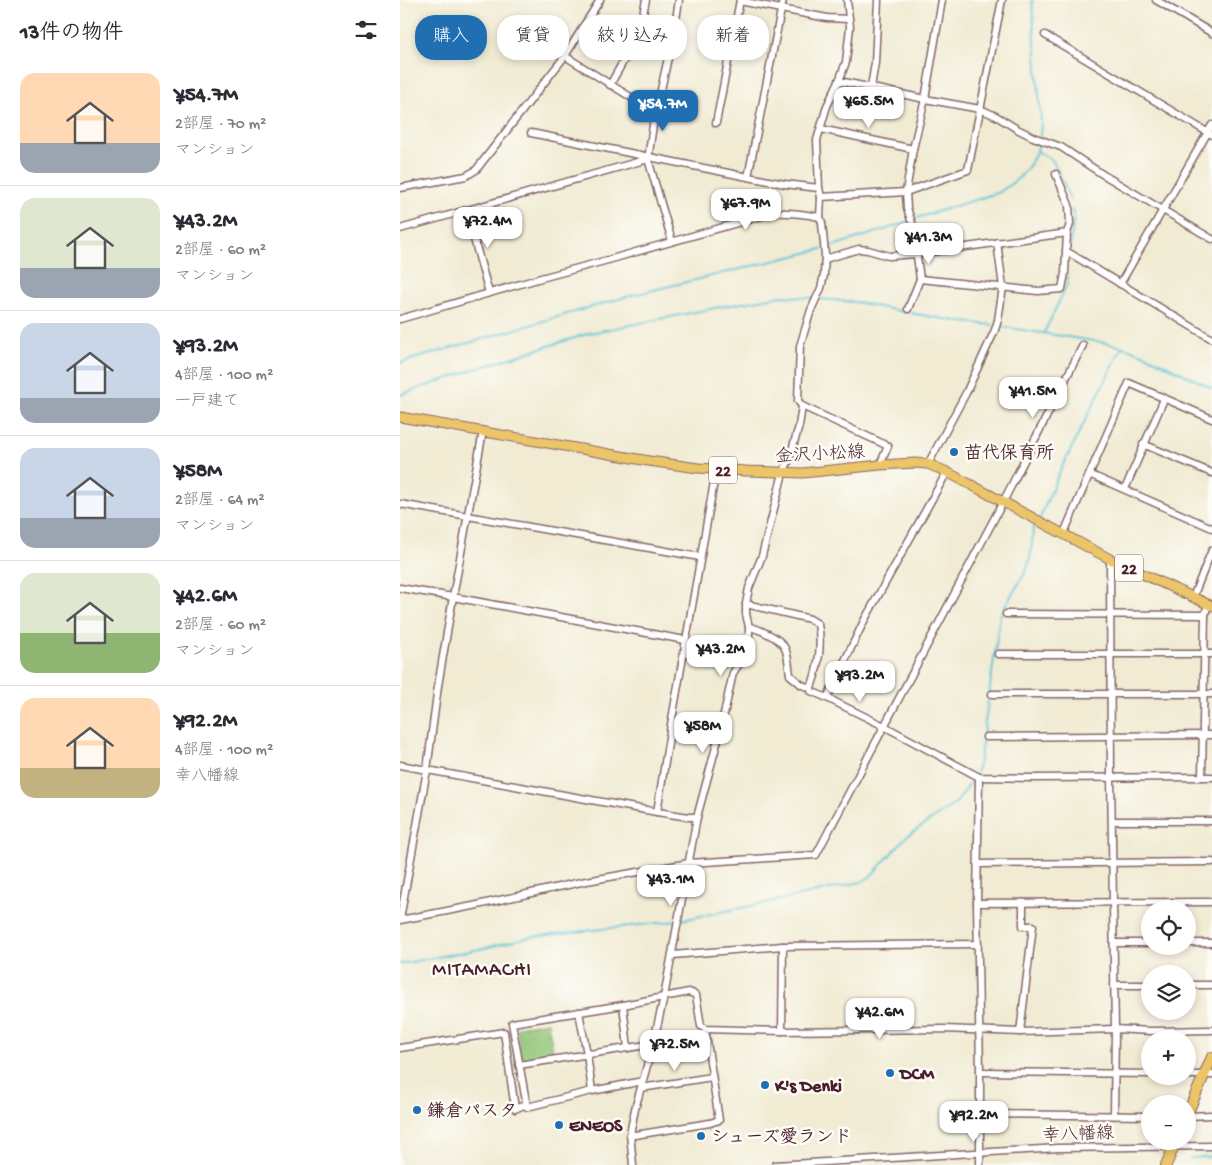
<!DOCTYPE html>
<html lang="ja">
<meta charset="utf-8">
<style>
body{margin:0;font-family:"Gochi Hand","Klee One",sans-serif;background:#f2f2f3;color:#2b2b33;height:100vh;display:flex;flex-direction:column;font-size:19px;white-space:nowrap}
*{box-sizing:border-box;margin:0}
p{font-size:16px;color:#7c7c81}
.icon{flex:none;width:28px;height:28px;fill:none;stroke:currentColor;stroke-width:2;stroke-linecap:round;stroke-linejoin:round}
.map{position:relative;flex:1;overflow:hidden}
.sheet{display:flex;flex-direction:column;background:#fff;width:400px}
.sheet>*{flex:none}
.guide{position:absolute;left:15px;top:15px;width:475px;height:45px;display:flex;gap:10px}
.controls{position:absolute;left:741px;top:900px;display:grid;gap:10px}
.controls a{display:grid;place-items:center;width:55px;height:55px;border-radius:50%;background:#fff;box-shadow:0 2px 8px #0003;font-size:25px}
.price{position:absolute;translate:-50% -42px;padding:0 11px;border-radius:10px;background:#fff;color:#222;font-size:16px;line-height:32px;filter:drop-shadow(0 1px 2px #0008)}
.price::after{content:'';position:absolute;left:50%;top:30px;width:15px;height:11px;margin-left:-8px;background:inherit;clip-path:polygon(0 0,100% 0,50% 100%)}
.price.current{background:#1f6fb2;color:#fff}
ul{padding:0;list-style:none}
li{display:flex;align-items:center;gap:15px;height:125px;padding:0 20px}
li+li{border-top:1px solid #e1e1e2}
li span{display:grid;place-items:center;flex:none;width:140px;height:100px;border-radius:15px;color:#555}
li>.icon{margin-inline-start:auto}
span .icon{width:60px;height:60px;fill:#fffc;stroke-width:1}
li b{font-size:21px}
h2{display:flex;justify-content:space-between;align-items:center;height:60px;padding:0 20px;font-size:21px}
.pill{padding:0 18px;border-radius:20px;background:#fff;box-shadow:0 2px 8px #0003;font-size:18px;line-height:45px}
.pill.current{background:#1f6fb2;color:#fff}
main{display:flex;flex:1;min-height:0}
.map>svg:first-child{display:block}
.green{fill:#8fc374;stroke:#6c7150}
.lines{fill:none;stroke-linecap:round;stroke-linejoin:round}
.stream{stroke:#57c0d4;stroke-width:2}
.minor-casing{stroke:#846666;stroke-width:9}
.major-casing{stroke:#846666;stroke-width:11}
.highway-casing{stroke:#846666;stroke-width:12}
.minor{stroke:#fff;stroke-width:6}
.major{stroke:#edc569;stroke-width:9}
.highway{stroke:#edc569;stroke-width:10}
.poi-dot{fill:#1f6fb2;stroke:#fdfcf7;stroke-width:2}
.labels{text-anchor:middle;stroke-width:5;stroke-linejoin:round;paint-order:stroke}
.shield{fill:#fdfcf7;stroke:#806168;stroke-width:1}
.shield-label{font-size:16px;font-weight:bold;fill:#4a1f2b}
.poi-label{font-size:18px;font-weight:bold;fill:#4a1f2b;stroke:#fdfcf7;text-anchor:start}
.street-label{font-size:18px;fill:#4a1f2b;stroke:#fdfcf7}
.quarter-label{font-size:20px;letter-spacing:1px;fill:#4a1f2b;stroke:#fdfcf7}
</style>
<main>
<section class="sheet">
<h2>13件の物件<svg class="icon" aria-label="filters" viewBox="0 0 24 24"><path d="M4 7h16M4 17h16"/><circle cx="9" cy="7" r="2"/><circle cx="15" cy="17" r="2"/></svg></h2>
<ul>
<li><span style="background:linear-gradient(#ffd9b3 70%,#9aa5b1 0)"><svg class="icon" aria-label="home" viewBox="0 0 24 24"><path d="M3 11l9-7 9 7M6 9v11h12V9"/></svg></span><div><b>¥54.7M</b><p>2部屋 · 70 m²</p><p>マンション</p></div></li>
<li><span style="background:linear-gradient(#dfe7d0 70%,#9aa5b1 0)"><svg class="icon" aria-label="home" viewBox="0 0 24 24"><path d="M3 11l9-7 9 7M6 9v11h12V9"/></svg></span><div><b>¥43.2M</b><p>2部屋 · 60 m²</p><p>マンション</p></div></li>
<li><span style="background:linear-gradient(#c9d6e8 75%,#9aa5b1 0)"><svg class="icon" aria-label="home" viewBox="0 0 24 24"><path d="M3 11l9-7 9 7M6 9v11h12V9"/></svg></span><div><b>¥93.2M</b><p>4部屋 · 100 m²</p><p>一戸建て</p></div></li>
<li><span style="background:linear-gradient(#c9d6e8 70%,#9aa5b1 0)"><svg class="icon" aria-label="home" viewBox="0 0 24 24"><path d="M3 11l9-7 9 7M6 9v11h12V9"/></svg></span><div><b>¥58M</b><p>2部屋 · 64 m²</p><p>マンション</p></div></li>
<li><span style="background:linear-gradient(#dfe7d0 60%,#8fb573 0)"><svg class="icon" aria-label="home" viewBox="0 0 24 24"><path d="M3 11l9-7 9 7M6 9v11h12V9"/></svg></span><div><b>¥42.6M</b><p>2部屋 · 60 m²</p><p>マンション</p></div></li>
<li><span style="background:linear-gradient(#ffd9b3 70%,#c2b280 0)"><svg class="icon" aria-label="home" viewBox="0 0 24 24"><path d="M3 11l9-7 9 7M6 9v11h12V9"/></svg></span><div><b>¥92.2M</b><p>4部屋 · 100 m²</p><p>幸八幡線</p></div></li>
</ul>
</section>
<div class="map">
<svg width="812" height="1165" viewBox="0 0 812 1165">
<rect width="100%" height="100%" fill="#fdfcf7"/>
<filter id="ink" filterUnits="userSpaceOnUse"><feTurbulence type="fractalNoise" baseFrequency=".02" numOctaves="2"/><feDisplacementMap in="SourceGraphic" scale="10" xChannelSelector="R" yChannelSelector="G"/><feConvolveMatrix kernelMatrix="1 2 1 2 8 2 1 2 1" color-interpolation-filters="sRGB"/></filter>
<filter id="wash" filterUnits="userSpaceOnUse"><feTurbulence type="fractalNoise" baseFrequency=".0096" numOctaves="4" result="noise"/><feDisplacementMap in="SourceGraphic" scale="20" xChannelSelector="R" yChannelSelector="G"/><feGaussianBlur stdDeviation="1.12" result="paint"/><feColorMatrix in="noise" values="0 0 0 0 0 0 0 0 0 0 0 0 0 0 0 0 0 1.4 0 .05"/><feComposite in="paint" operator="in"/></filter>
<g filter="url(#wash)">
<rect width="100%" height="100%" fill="#f1ebd3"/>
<polygon class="green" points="148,1022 154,1056 125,1061 122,1061 117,1030 118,1027"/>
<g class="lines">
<g class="stream">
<polyline points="632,0 641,123 640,137"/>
<polyline points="637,151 653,161 663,181 670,200"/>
<polyline points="670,246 674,217 672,210"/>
<polyline points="426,248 484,230 517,218 600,192 619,178 629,166 637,151 639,142"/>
<polyline points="419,299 455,302 504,312"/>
<polyline points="510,313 562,322 593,325"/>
<polyline points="603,327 700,342 724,347 743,354 812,388"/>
<polyline points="644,333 667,285 668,276"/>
<polyline points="0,363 229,296 422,249"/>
<polyline points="0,395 72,370 190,333 325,306 382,296 414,298"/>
<polyline points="640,518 660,471 722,347"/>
<path d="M576 772 579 765 600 616C607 599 620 585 627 568 632 557 632 542 633 529L636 524"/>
<polyline points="282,920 399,896 461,882 470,877 506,837 557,802 573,779"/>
<polyline points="0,964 85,948 129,937 276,921"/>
<polyline points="790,1158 812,1157"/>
</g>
</g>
</g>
<g filter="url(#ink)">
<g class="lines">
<g class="minor-casing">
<g id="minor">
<polyline points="447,0 450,27 446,62 439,81 427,106 417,140 419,188 421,197 420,217 422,223 425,255 424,275 421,288 411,310 400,346 398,401 402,406 488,446 480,465"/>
<polyline points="756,0 812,33"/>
<polyline points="340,1 427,18 448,19"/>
<polyline points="645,35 812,135"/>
<polyline points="165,56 245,106 256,105"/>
<polyline points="439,81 525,99 580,109 596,116 617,129 633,137 661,147 702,174 812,239"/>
<polyline points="210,85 229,51 240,27 246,0"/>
<polyline points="471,87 475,63 478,0"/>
<polyline points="316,123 340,0"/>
<polyline points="421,129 513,149"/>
<polyline points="131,133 348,177 385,184 419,188"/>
<polyline points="348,177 383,0"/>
<polyline points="0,188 66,176 76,170 165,56 200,0"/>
<polyline points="421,197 506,192 568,170 602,0"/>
<polyline points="66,210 89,293"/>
<polyline points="0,229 248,159"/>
<polyline points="272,241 248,159 256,105 260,94 275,26 279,0"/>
<polyline points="666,251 812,339"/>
<polyline points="425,259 459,249 468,250 489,256 516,254 667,233"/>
<polyline points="520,279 638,291 662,289 665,273 667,233 670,224 669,205 656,174"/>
<polyline points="720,284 812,125"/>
<polyline points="508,309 520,279 513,226 507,208 506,192 513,149 525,99 542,0"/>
<path d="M0 319 141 278 208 260 372 213C388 212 404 214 420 217"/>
<polyline points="743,444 812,473"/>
<polyline points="528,464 566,393 595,330 598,320 603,287 597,242"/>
<polyline points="689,474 812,528"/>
<polyline points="725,489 764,399"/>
<polyline points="0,504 300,557"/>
<polyline points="664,533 729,383 812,419"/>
<polyline points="710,559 711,777 715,1029 714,1115"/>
<polyline points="0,588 53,597 285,640"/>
<polyline points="793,597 812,550"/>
<path d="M346 604 410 619 418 624C422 645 418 669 411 688"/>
<polyline points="606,614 805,615"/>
<path d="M349 627C356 628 362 631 368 634 389 644 387 653 390 675L402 685 411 688V691L427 698 484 726 579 777 631 778 812 777"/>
<polyline points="598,654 812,654"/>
<polyline points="592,694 812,694"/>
<polyline points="427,698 464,621 547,472"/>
<polyline points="271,725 320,732"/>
<polyline points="586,737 812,735"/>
<polyline points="0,765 257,812 289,817 297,817"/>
<polyline points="579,777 577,903 580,1072 580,1165"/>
<polyline points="802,777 805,615 808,604"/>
<polyline points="257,812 271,725 314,482 317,469"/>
<polyline points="712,821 812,821"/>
<polyline points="579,864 812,862"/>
<polyline points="577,903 812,902"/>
<polyline points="0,919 27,770 38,686 53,597 83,431"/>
<polyline points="0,920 73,906 181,882 289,863 416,855 603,502 683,345"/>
<polyline points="714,943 750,943"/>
<polyline points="788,943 812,943"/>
<polyline points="273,955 383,946 578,944"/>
<polyline points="714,985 750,985"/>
<polyline points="788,985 812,985"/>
<polyline points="223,1005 228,1048"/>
<polyline points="179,1012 187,1054 192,1091"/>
<polyline points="382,1031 383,946"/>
<polyline points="620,1032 633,926 623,926 623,903"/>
<polyline points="0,1048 104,1032 115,1109 126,1104"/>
<polyline points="119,1065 253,1044"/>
<polyline points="580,1072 750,1074"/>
<polyline points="788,1075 812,1075"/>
<polyline points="243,1081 192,1091 127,1107 112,1023 223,1005 289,992 296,995 301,1026 305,1029 382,1031 544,1029 620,1032 715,1029 751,1031 812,1030"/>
<polyline points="241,1088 312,1077"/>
<polyline points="579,1114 750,1116"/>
<polyline points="788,1116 812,1115"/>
<polyline points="230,1134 235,1135 310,1123 319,1120 305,1029"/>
<polyline points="233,1165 230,1134 235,1109 253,1044 264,997 297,817 320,732 333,673 341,661 349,641 349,627 346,614 346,604 349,588 362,556 383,473 389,460 399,426 402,406"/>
<polyline points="375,1165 658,1148 812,1146"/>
</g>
</g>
<g class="major-casing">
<polyline id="major" points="0,417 249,461 298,468 346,471 403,473 480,465 515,463 528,464 547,472 710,559 812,606"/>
</g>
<g class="highway-casing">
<g id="highway">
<polyline points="788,1112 812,1057"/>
<polyline points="766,1165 776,1141"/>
</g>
</g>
<use href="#minor" class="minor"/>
<use href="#major" class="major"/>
<use href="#highway" class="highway"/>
</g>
</g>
<g class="poi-dot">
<circle cx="554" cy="452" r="5"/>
<circle cx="490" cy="1073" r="5"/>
<circle cx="365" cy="1085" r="5"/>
<circle cx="17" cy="1110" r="5"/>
<circle cx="159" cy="1125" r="5"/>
<circle cx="301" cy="1136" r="5"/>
</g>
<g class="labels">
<g class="shield">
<rect x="309" y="456.5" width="28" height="27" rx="4"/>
<rect x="715" y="554.5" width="28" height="27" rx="4"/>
</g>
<g class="shield-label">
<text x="323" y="476">22</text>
<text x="729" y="574">22</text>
</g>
<g class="poi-label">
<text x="564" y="458">苗代保育所</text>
<text x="500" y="1079">DCM</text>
<text x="375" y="1091">K's Denki</text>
<text x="27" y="1116">鎌倉パスタ</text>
<text x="169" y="1131">ENEOS</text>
<text x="311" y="1142">シューズ愛ランド</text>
</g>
<g class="street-label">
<text transform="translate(420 453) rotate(-3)" y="6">金沢小松線</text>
<text transform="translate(678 1133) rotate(-2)" y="6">幸八幡線</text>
</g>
<g class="quarter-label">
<text x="82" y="975">MITAMACHI</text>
</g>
</g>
</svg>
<div class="controls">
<a><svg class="icon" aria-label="locate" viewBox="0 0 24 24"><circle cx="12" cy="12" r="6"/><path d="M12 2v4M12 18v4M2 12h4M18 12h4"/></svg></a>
<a><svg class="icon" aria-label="layers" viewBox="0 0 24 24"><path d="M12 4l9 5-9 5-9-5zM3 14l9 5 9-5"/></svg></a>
<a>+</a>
<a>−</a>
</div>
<b class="price" style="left:469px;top:129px">¥65.5M</b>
<b class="price current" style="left:263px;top:132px">¥54.7M</b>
<b class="price" style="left:346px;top:231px">¥67.9M</b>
<b class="price" style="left:88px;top:249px">¥72.4M</b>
<b class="price" style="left:529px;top:265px">¥41.3M</b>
<b class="price" style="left:633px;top:419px">¥41.5M</b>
<b class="price" style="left:321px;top:677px">¥43.2M</b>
<b class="price" style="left:460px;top:703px">¥93.2M</b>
<b class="price" style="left:303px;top:754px">¥58M</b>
<b class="price" style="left:271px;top:907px">¥43.1M</b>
<b class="price" style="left:480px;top:1040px">¥42.6M</b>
<b class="price" style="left:275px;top:1072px">¥72.5M</b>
<b class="price" style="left:574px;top:1143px">¥92.2M</b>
<div class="guide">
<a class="pill current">購入</a>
<a class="pill">賃貸</a>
<a class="pill">絞り込み</a>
<a class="pill">新着</a>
</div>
</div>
</main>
